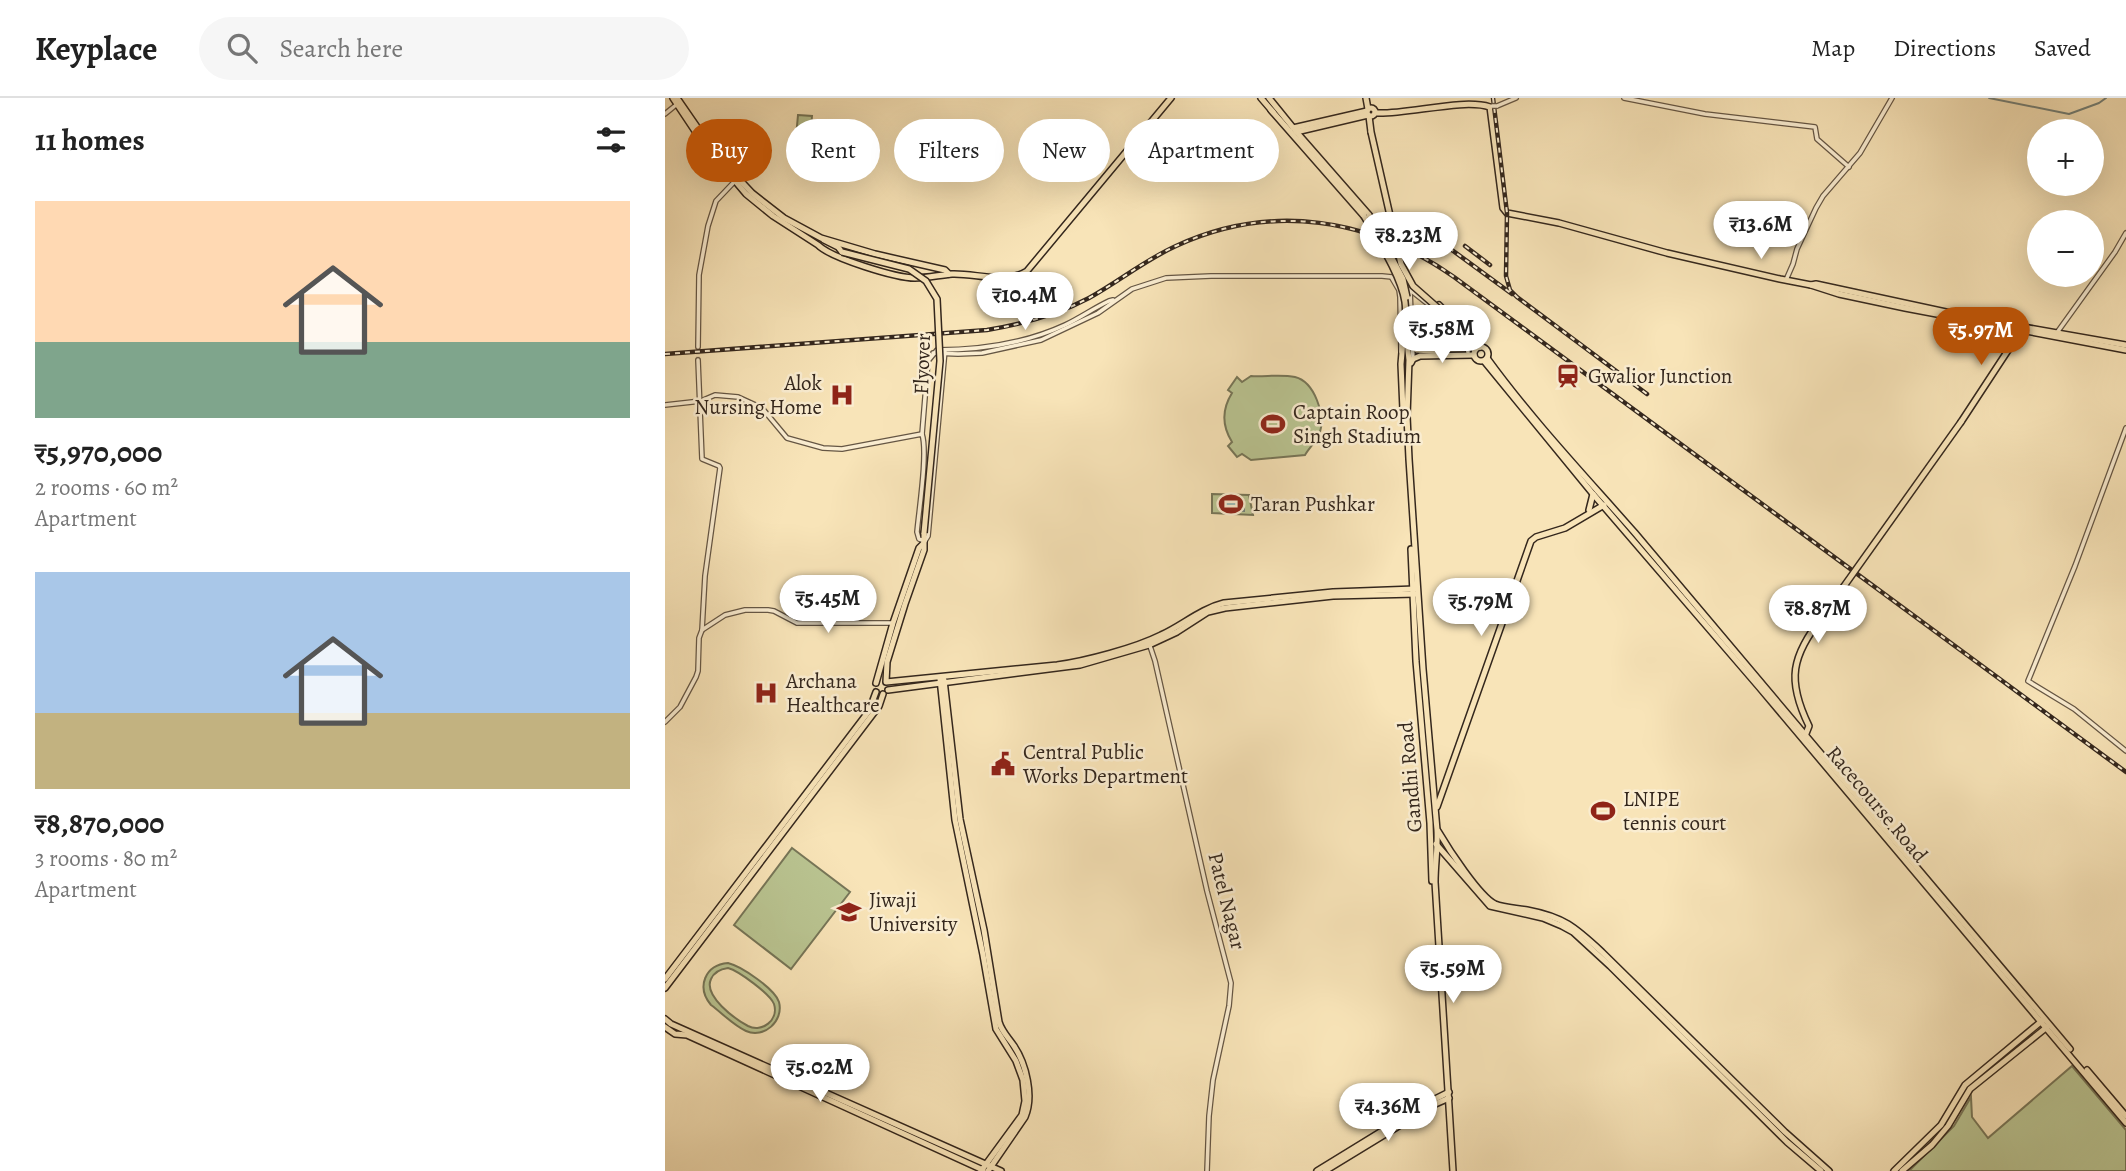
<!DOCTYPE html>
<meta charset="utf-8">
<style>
body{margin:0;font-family:Alegreya,serif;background:#f6f6f6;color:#222;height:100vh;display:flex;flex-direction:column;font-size:26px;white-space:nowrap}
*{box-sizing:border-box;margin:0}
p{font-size:23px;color:#767676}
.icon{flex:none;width:38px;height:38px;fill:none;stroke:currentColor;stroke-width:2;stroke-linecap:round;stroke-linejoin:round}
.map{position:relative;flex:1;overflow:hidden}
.details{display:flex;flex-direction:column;background:#fff;width:665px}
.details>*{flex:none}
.top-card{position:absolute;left:21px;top:21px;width:665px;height:63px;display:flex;gap:14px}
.fabs{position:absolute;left:1362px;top:21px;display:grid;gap:14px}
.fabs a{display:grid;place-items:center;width:77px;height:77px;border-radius:50%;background:#fff;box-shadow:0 7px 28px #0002;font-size:35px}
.price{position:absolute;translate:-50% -60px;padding:0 16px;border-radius:24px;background:#fff;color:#222;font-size:23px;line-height:46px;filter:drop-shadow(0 2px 4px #0008)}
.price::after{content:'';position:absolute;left:50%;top:42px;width:21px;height:16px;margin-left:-10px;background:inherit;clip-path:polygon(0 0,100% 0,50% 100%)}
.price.selected{background:#b45309;color:#fff}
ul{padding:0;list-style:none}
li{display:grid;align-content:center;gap:14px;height:371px;padding:0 35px}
li span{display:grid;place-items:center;height:217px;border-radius:0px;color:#555}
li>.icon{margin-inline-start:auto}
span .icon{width:126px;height:126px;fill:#fffc;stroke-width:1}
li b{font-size:30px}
h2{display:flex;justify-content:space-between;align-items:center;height:84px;padding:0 35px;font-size:30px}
.pill{padding:0 24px;border-radius:32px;background:#fff;box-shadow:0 7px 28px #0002;font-size:24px;line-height:63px}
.pill.selected{background:#b45309;color:#fff}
header{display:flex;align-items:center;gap:42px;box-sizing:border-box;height:98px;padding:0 35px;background:#fff;border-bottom:2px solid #e0e0e0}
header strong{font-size:33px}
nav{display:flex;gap:38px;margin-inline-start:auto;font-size:24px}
.search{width:490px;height:63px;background:#f6f6f6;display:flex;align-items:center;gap:18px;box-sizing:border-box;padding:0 24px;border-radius:38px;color:#767676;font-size:26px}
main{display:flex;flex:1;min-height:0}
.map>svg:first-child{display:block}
.green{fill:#bac592;stroke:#777658;stroke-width:2;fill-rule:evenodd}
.water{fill:#9fbdb6;stroke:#748179;stroke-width:2}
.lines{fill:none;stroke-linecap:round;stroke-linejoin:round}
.stream{stroke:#748179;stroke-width:2}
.minor-tunnel{stroke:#d1be99;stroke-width:3.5;stroke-dasharray:3.5 2;stroke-linecap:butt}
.minor-casing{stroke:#655644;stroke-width:6}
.major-casing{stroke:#34271d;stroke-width:8}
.minor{stroke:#faedd1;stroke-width:3.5}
.major{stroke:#f8e4b8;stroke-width:5}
.rail-casing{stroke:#34271d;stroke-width:4.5}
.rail{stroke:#faedd1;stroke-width:2;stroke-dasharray:5;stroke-linecap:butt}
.minor-bridge-casing{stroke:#655644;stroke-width:6;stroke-linecap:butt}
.major-bridge-casing{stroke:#34271d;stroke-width:8;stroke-linecap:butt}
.minor-bridge{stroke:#faedd1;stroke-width:3.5}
.major-bridge{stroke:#f8e4b8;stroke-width:5}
.labels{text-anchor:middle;stroke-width:5;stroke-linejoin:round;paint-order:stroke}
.street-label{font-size:21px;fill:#34271d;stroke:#faedd1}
.poi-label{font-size:21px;fill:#34271d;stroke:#faedd1;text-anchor:start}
</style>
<header>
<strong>Keyplace</strong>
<div class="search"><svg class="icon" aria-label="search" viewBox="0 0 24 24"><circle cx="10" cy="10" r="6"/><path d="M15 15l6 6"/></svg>Search here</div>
<nav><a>Map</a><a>Directions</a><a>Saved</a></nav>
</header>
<main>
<section class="details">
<h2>11 homes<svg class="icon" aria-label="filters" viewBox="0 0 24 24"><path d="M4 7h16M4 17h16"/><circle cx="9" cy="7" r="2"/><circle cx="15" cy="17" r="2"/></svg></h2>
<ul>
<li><span style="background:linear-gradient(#ffd9b3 65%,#7fa58c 0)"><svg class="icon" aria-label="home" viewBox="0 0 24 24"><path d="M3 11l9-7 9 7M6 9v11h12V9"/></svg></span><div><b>₹5,970,000</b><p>2 rooms · 60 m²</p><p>Apartment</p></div></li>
<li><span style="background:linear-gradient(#a9c7e8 65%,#c2b280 0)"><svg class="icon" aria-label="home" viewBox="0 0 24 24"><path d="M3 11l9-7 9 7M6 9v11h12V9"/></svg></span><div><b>₹8,870,000</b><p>3 rooms · 80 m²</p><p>Apartment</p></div></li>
</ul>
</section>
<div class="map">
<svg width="1461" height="1073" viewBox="0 0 1461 1073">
<rect width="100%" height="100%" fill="#f8e4b8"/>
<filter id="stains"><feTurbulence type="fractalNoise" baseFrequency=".00286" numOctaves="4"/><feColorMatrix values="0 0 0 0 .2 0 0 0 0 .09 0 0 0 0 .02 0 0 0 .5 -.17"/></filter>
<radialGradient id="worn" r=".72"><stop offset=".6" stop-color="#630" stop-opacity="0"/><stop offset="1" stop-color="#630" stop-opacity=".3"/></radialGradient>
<g class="green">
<polygon points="133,17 147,18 144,51 130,50"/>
<path d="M586 278C599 279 616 276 630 279 650 284 660 317 655 334 652 343 644 350 640 357L586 362 577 356 572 359 563 348 567 344C557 328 557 311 567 295L563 292 572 279 577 284Z"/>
<polygon points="547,396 584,397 588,417 547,415"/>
<polygon points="127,750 185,794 126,871 69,827"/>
<path d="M63 865C76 868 110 891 114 904 119 923 99 941 81 933 68 927 57 915 46 907 31 889 40 867 63 865ZM63 870C74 873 105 896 109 906 114 922 97 935 83 928 70 921 38 898 46 881 49 874 56 871 63 870Z"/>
<polygon points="1407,968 1461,1032 1461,1073 1244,1073 1289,1028 1306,999 1307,1019 1323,1040"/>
</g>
<polygon class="water" points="556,403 579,403 579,413 556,412"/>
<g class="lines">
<polyline class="stream" points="1324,0 1404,16 1434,5 1441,0"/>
<polyline class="minor-tunnel" points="33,262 33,249"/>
<g class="minor-casing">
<g id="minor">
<polyline points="959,0 1040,16 1150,29 1152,41 1184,69"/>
<polyline points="832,8 851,0"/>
<polyline points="0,16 11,7"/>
<polyline points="727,180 734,192 735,199 736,254"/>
<polyline points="1121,182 1128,166 1132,151 1151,110 1158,98 1195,55 1227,0"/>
<polyline points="740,188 773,214 801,245 806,247"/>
<polyline points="745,193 748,261"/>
<polyline points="1391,236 1450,154 1461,135"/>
<polyline points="801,245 803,254"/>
<polyline points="33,249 34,177 43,128 51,103 71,82"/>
<polyline points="268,255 293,256 317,255 376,242 433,215 467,191 501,180 546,178 717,178 727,179 734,182"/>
<polyline points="33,262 37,361 54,368 55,370 40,478 37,532"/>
<path d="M0 307 36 303 50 297 73 299 97 310 122 340 158 350 177 351 257 336C263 354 254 412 252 434L254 441 260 443 263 438 280 252"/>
<polyline points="1461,330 1410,468 1363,583 1409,611 1461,653"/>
<path d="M257 336 263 263 272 252C317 252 359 246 400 227 415 220 429 210 444 203L448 202"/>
<polyline points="484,545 490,563 542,793 566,885 564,908 548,982 544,1018 542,1073"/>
<polyline points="0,624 15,609 31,579 33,573 34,540 37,532 60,517 80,512 103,512 109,513 132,525 228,525"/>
</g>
</g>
<g class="major-casing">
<g id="major">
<path d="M8 0 38 45 81 96 108 118 153 147C166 160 231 180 250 180 262 180 275 177 287 176 311 175 340 187 362 173L506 0"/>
<polyline points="12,0 41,42 73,80 87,95 119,120 156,140 210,156 280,172 284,176"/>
<polyline points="596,0 608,14"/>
<polyline points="604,0 634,37 704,117"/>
<polyline points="701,0 703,11"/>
<circle cx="706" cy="14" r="4"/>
<polyline points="606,12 699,118"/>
<path d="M710 15C742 17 797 0 825 9L838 110 842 115 894 125 1002 155 1115 181 1146 187 1151 186 1318 222 1461 247"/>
<polyline points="704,18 706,34"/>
<polyline points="628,30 702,13"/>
<polyline points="631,34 703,17"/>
<polyline points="159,142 173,149 177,154"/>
<polyline points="1146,187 1174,196 1240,210 1461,252"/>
<polyline points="774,207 815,249"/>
<polyline points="799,237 810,252"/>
<path d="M742 243 744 262 742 318 744 361 758 571 772 732C773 749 770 766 770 784L788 1073"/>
<polyline points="742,247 752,252 779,254"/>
<circle cx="816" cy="256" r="7"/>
<path d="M822 260C867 322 920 378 970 435L1405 951"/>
<polyline points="819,263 928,396 1094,589 1461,1025"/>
<polyline points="746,265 748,261 755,258 809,257"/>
<polyline points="738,312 736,266 738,243"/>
<polyline points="1296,324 1357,231"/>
<polyline points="924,412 928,396"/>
<path d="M259 435V452L240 506 222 564 221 584 392 567C421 563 470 550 496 537 518 527 535 511 559 505L668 494 750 491"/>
<polyline points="746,451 751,563 765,725 767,783"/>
<polyline points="275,581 290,722 318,857 331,931 351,963 358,982 360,1003 357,1017 316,1073"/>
<path d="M279 582 295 721 319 832 334 924C337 934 343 939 349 948 361 966 369 998 360 1019L323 1073"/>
<polyline points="211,585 228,525 254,450 258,446"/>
<polyline points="223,592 415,567 484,547 512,534 543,514 560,510 668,498 751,496"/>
<path d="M1140 638 1144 628C1121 581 1127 559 1157 519"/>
<polyline points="772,709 866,443 871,439 900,430 939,407"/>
<path d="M773 733C783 750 814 798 830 806 840 810 852 810 862 812 899 819 910 829 937 854L1120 1034 1164 1073"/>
<polyline points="771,746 825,808 878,820 897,828 908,834 945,868 1122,1044 1156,1073"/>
<polyline points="0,881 204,613 211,594"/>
<polyline points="0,890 214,608 218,596"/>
<polyline points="0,921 6,926 336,1073"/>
<polyline points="0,929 10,936 22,937 318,1072"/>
<polyline points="1422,972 1461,1018"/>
<polyline points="652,1073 766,1003 784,994"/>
<polyline points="660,1073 768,1007 784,1000"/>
<polyline points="1229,1073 1276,1027 1300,987 1378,922"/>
<polyline points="1237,1073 1267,1047 1283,1028 1305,991 1382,929"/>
</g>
</g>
<use href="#minor" class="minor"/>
<use href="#major" class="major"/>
<g class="rail-casing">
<g id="rail">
<polyline points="828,0 842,115 841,178 845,192 852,199 982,296"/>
<polyline points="776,144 847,196"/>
<polyline points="800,148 825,167"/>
<path d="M0 256 322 232C358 226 392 217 424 200 453 184 480 162 511 148 606 104 705 120 789 179L1461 674"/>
</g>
</g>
<use href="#rail" class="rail"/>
<g class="minor-bridge-casing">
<polyline id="minor-bridge" points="827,8 832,8"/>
</g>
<g class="major-bridge-casing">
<g id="major-bridge">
<polyline points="706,34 736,166 748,188 773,210"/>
<polyline points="704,117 738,181 742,199"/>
<path d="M699 118C712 141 736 177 740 204 742 217 739 230 738 243"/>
<polyline points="177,154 244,171 261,183 272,201 275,263 259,435"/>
<polyline points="742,243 743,230"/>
<polyline points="1157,519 1296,324"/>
</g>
</g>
<use href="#minor-bridge" class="minor-bridge"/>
<use href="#major-bridge" class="major-bridge"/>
</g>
<defs>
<g id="station-bare" transform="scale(1.89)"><path d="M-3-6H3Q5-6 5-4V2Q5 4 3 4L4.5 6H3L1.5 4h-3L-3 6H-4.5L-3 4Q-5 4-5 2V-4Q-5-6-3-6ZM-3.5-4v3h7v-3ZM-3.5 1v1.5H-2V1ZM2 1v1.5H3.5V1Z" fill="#8f2418" stroke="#faedd1" stroke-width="2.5" paint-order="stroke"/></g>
<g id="hospital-bare" transform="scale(1.89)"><path d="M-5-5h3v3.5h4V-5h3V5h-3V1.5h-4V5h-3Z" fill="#8f2418" stroke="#faedd1" stroke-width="2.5" paint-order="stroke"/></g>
<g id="stadium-bare" transform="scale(1.89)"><path d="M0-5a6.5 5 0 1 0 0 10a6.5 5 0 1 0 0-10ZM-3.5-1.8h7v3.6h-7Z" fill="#8f2418" stroke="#faedd1" stroke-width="2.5" paint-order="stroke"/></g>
<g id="civic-bare" transform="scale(1.89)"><path d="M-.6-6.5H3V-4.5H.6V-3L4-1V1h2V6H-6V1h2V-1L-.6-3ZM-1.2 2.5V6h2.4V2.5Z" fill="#8f2418" stroke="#faedd1" stroke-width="2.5" paint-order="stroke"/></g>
<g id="university-bare" transform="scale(1.89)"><path d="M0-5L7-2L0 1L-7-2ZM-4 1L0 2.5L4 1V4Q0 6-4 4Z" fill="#8f2418" stroke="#faedd1" stroke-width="2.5" paint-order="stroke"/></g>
</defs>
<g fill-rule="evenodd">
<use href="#station-bare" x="903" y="278"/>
<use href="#hospital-bare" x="177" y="297"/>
<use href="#stadium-bare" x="608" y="326"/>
<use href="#stadium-bare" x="566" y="406"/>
<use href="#hospital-bare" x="101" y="595"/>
<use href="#civic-bare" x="338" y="666"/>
<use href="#stadium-bare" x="938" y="713"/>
<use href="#university-bare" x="184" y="814"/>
</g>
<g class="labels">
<g class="street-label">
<text transform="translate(257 266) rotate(-88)" y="7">Flyover</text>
<text transform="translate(745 679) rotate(-95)" y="7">Gandhi Road</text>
<text transform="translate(1212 706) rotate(50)" y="7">Racecourse Road</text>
<text transform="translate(562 803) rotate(76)" y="7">Patel Nagar</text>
</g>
<g class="poi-label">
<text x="923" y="285">Gwalior Junction</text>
<text x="157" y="292" text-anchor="end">Alok<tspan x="157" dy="24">Nursing Home</tspan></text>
<text x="628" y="321">Captain Roop<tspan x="628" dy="24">Singh Stadium</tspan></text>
<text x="586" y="413">Taran Pushkar</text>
<text x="121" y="590">Archana<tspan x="121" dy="24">Healthcare</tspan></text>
<text x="358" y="661">Central Public<tspan x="358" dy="24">Works Department</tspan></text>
<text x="958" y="708">LNIPE<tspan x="958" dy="24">tennis court</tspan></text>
<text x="204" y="809">Jiwaji<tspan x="204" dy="24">University</tspan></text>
</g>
</g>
<rect width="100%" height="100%" filter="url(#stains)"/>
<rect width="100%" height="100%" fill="url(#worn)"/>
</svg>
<div class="fabs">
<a>+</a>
<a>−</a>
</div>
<b class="price" style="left:1096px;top:163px">₹13.6M</b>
<b class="price" style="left:744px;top:174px">₹8.23M</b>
<b class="price" style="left:360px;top:234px">₹10.4M</b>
<b class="price" style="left:777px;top:267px">₹5.58M</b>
<b class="price selected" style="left:1316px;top:269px">₹5.97M</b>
<b class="price" style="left:163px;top:537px">₹5.45M</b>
<b class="price" style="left:816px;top:540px">₹5.79M</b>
<b class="price" style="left:1153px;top:547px">₹8.87M</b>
<b class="price" style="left:788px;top:907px">₹5.59M</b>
<b class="price" style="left:155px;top:1006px">₹5.02M</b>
<b class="price" style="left:723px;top:1045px">₹4.36M</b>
<div class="top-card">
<a class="pill selected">Buy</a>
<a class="pill">Rent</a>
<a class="pill">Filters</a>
<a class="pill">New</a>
<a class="pill">Apartment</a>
</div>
</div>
</main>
